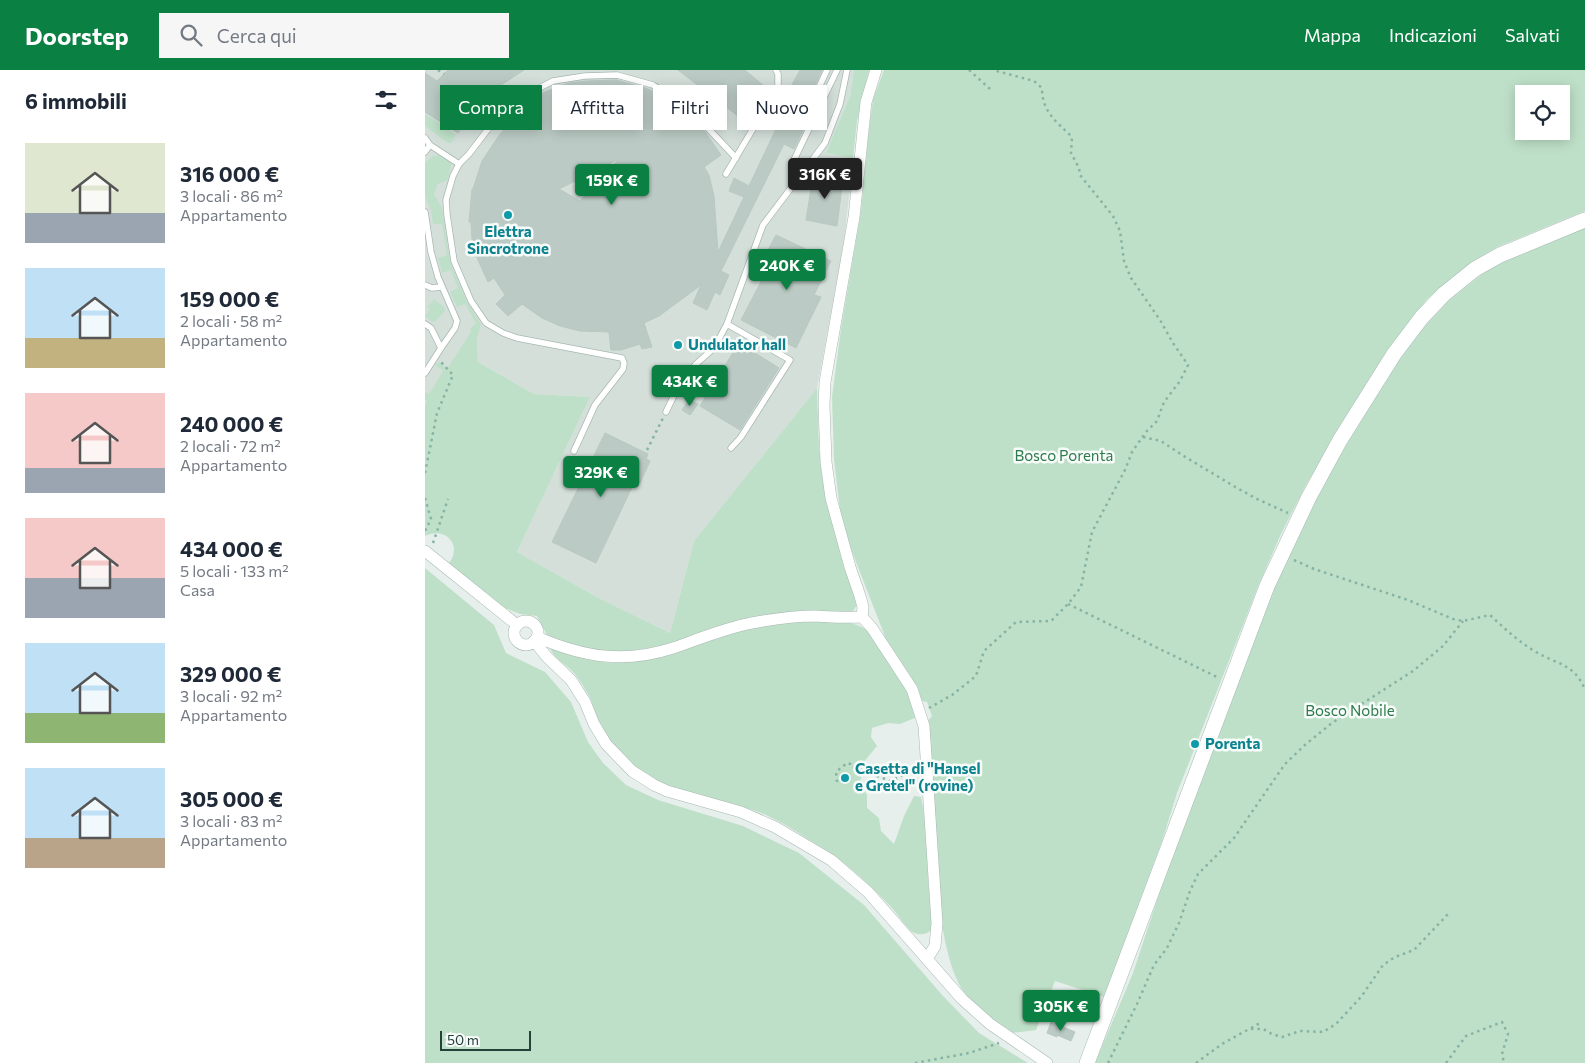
<!DOCTYPE html>
<html lang="it">
<meta charset="utf-8">
<style>
body{margin:0;font-family:Commissioner,sans-serif;background:#f6f6f7;color:#1f2937;height:100vh;display:flex;flex-direction:column;font-size:19px;white-space:nowrap}
*{box-sizing:border-box;margin:0}
p{font-size:16px;color:#747a83}
.icon{flex:none;width:28px;height:28px;fill:none;stroke:currentColor;stroke-width:2;stroke-linecap:round;stroke-linejoin:round}
.map{position:relative;flex:1;overflow:hidden}
.panel{display:flex;flex-direction:column;background:#fff;width:425px}
.panel>*{flex:none}
.hud{position:absolute;left:15px;top:15px;width:475px;height:45px;display:flex;gap:10px}
.buttons{position:absolute;left:1090px;top:15px;display:grid;gap:10px}
.buttons a{display:grid;place-items:center;width:55px;height:55px;border-radius:0px;background:#fff;box-shadow:0 2px 12px #0003;font-size:25px}
.scale{position:absolute;left:15px;bottom:12px;width:91px;box-sizing:border-box;padding-left:5px;border:2px solid #24423a;border-top:0;font-size:14px;line-height:18px;white-space:nowrap;color:#24423a;-webkit-text-stroke:4px #f7fbf9;paint-order:stroke}
.price{position:absolute;translate:-50% -42px;padding:0 11px;border-radius:5px;background:#0b8043;color:#fff;font-size:16px;line-height:32px;filter:drop-shadow(0 1px 2px #0008)}
.price::after{content:'';position:absolute;left:50%;top:30px;width:15px;height:11px;margin-left:-8px;background:inherit;clip-path:polygon(0 0,100% 0,50% 100%)}
.price.current{background:#222;color:#fff}
ul{padding:0;list-style:none}
li{display:flex;align-items:center;gap:15px;height:125px;padding:0 25px}
li span{display:grid;place-items:center;flex:none;width:140px;height:100px;border-radius:0px;color:#555}
li>.icon{margin-inline-start:auto}
span .icon{width:60px;height:60px;fill:#fffc;stroke-width:1}
li b{font-size:21px}
h2{display:flex;justify-content:space-between;align-items:center;height:60px;padding:0 25px;font-size:21px}
.tag{padding:0 18px;border-radius:0px;background:#fff;box-shadow:0 2px 12px #0003;font-size:18px;line-height:45px}
.tag.current{background:#0b8043;color:#fff}
header{display:flex;align-items:center;gap:30px;box-sizing:border-box;height:70px;padding:0 25px;background:#0b8043;color:#fff}
header strong{font-size:24px}
nav{display:flex;gap:28px;margin-inline-start:auto;font-size:18px}
.search{width:350px;height:45px;background:#f6f6f7;display:flex;align-items:center;gap:12px;box-sizing:border-box;padding:0 18px;border-radius:0px;color:#747a83;font-size:19px}
main{display:flex;flex:1;min-height:0}
.map>svg:first-child{display:block}
.built{fill:#d4dfda}
.green{fill:#bfe0c8;fill-rule:evenodd}
.building{fill:#bbcac4;stroke:#b8c9c2;fill-rule:evenodd}
.lines{fill:none;stroke-linecap:round;stroke-linejoin:round}
.lane-casing{stroke:#a8b8b2;stroke-width:7}
.street-casing{stroke:#a8b8b2;stroke-width:12}
.secondary-casing{stroke:#a4bbb3;stroke-width:16}
.path{stroke:#86b3a5;stroke-width:2.5;stroke-dasharray:2.5 4;stroke-linecap:butt}
.lane{stroke:#fff;stroke-width:5.5}
.street{stroke:#fff;stroke-width:11}
.secondary{stroke:#fff;stroke-width:15}
.culture-dot{fill:#0f9aa8;stroke:#f7fbf9;stroke-width:2}
.labels{text-anchor:middle;stroke-width:5;stroke-linejoin:round;paint-order:stroke}
.culture-label{font-size:15px;font-weight:bold;fill:#0d838f;stroke:#f7fbf9;text-anchor:start}
.park-label{font-size:15px;fill:#2d7a4b;stroke:#f7fbf9}
</style>
<header>
<strong>Doorstep</strong>
<div class="search"><svg class="icon" aria-label="search" viewBox="0 0 24 24"><circle cx="10" cy="10" r="6"/><path d="M15 15l6 6"/></svg>Cerca qui</div>
<nav><a>Mappa</a><a>Indicazioni</a><a>Salvati</a></nav>
</header>
<main>
<section class="panel">
<h2>6 immobili<svg class="icon" aria-label="filters" viewBox="0 0 24 24"><path d="M4 7h16M4 17h16"/><circle cx="9" cy="7" r="2"/><circle cx="15" cy="17" r="2"/></svg></h2>
<ul>
<li><span style="background:linear-gradient(#dfe7d0 70%,#9aa5b1 0)"><svg class="icon" aria-label="home" viewBox="0 0 24 24"><path d="M3 11l9-7 9 7M6 9v11h12V9"/></svg></span><div><b>316 000 €</b><p>3 locali · 86 m²</p><p>Appartamento</p></div></li>
<li><span style="background:linear-gradient(#bfe0f5 70%,#c2b280 0)"><svg class="icon" aria-label="home" viewBox="0 0 24 24"><path d="M3 11l9-7 9 7M6 9v11h12V9"/></svg></span><div><b>159 000 €</b><p>2 locali · 58 m²</p><p>Appartamento</p></div></li>
<li><span style="background:linear-gradient(#f6c9c9 75%,#9aa5b1 0)"><svg class="icon" aria-label="home" viewBox="0 0 24 24"><path d="M3 11l9-7 9 7M6 9v11h12V9"/></svg></span><div><b>240 000 €</b><p>2 locali · 72 m²</p><p>Appartamento</p></div></li>
<li><span style="background:linear-gradient(#f6c9c9 60%,#9aa5b1 0)"><svg class="icon" aria-label="home" viewBox="0 0 24 24"><path d="M3 11l9-7 9 7M6 9v11h12V9"/></svg></span><div><b>434 000 €</b><p>5 locali · 133 m²</p><p>Casa</p></div></li>
<li><span style="background:linear-gradient(#bfe0f5 70%,#8fb573 0)"><svg class="icon" aria-label="home" viewBox="0 0 24 24"><path d="M3 11l9-7 9 7M6 9v11h12V9"/></svg></span><div><b>329 000 €</b><p>3 locali · 92 m²</p><p>Appartamento</p></div></li>
<li><span style="background:linear-gradient(#bfe0f5 70%,#b9a48a 0)"><svg class="icon" aria-label="home" viewBox="0 0 24 24"><path d="M3 11l9-7 9 7M6 9v11h12V9"/></svg></span><div><b>305 000 €</b><p>3 locali · 83 m²</p><p>Appartamento</p></div></li>
</ul>
</section>
<div class="map">
<svg width="1160" height="993" viewBox="0 0 1160 993">
<rect width="100%" height="100%" fill="#e6efeb"/>
<polygon class="built" points="0,0 429,0 425,26 401,83 428,88 419,172 392,318 269,471 245,563 172,527 92,482 165,327 109,324 53,292 52,269 0,334"/>
<g class="green">
<polygon points="429,0 444,0 432,51 428,88 401,83 425,26"/>
<path d="M459 0H1160V141L1072 177 1051 190 1018 215 1002 229 988 249 911 365 882 413 856 464 834 514 752 723 737 771 679 927 630 911 611 960 586 963C571 951 553 940 541 925 527 907 521 877 517 855L503 651 507 646 502 632 497 631 485 605 461 569 417 456 409 389 407 327 416 259 436 141 443 68 448 29ZM1099 24H1136V61H1099Z"/>
<polygon points="0,44 31,65 26,73 23,73 0,56"/>
<path d="M18 85 27 90 23 110 13 114 9 124 17 138 24 185 27 197 43 234 56 254 52 268 53 292 109 324 165 327 92 482 172 527 245 563 269 471 392 318 394 380 404 442 432 535 428 541 422 543 293 556 242 575 190 584 136 573 123 567 112 546 95 544 77 537 24 493C38 475 20 456 0 466V334L2 331 0 329V322L4 324 18 301 10 295 15 292 22 299 46 262 45 259 51 253 40 234 32 237 25 222 33 218 26 200 17 203 13 188 22 185 17 154H8L6 140 0 126V93L8 86Z"/>
<polygon points="1160,158 1160,993 670,993 708,903 743,797 828,568 860,492 888,434 920,377 973,291 997,259 1022,232 1056,205 1068,197 1088,187"/>
<polygon points="9,229 19,237 20,241 10,252 6,251 0,246 5,239 3,237"/>
<polygon points="0,498 69,555 81,583 120,602 146,632 163,672 178,693 201,715 233,730 318,756 374,783 439,835 518,926 554,963 603,993 0,993"/>
<path d="M368 551C393 551 427 546 447 564L482 618 492 647 475 654 463 653 447 658 446 667 452 676 438 693 435 714 442 725V738L454 748 456 761 469 774 479 746 489 726 496 727C502 754 502 781 503 809 504 826 507 842 507 860 500 865 493 866 486 861 478 854 473 844 466 837 444 814 419 790 391 774 375 764 359 753 341 745 294 725 232 725 196 684 187 674 179 661 173 649 169 640 167 629 161 621 157 614 152 605 145 599 137 592 129 588 125 578L165 590 187 593 213 591 336 555Z"/>
</g>
<g class="building">
<polygon points="23,0 99,0 70,19 69,18 51,36 33,63 0,42 0,3 12,11"/>
<polygon points="253,0 320,0 345,21 329,48 327,47 322,53"/>
<path d="M375 0H397L383 30 391 33 369 79 359 74 296 201 304 205 295 225 290 222 282 240 268 233 276 215 234 246 219 253 227 277 217 279 215 274 196 280H186L184 262 155 261 135 256 117 248 97 234 83 246 71 234 80 225 69 208 63 212 53 190 47 169 46 152H44L47 119H48L57 91 75 64 91 48 96 53 112 40 106 28 132 17 144 13 162 11 191 10 220 18 234 24 261 42 281 63 296 85 279 97 284 105 289 126 293 182 319 127 304 121 309 108 324 116 351 59 338 52 353 27 358 31ZM194 89 155 131 134 119Z"/>
<polygon points="388,106 418,109 412,156 381,150"/>
<polygon points="351,165 406,191 389,225 396,227 371,278 316,250 340,204 333,199"/>
<polygon points="314,273 354,298 315,360 275,336"/>
<polygon points="264,330 273,334 265,345 257,340"/>
<polygon points="180,363 223,384 221,389 225,391 215,413 210,411 171,493 127,472"/>
<polygon points="626,952 650,962 646,971 632,965 632,967 622,963"/>
</g>
<g class="lines">
<g class="lane-casing">
<g id="lane">
<polyline points="389,28 402,0"/>
<polyline points="0,68 5,75 34,94"/>
<polyline points="0,82 5,75"/>
<polyline points="368,92 412,0"/>
<polyline points="301,104 353,17 353,4 351,0"/>
<polyline points="0,142 6,182 13,207 32,251 30,258 16,278 6,258 0,254"/>
<polyline points="0,215 7,218 16,217"/>
<polyline points="0,303 16,278"/>
<polyline points="241,342 251,321 271,294 289,278 302,254"/>
<polyline points="306,378 316,367 365,290 302,254 338,155 400,73 415,34 422,0"/>
<polyline points="149,381 170,335 198,299 199,293 197,288 92,268 78,263 61,253 46,231 29,191 22,145 21,130 28,106 34,94 44,84 73,46 97,27 128,11 160,6 192,5 228,15 264,38 311,88"/>
</g>
</g>
<g class="street-casing">
<g id="street">
<polyline points="451,0 441,32 429,147 400,312 399,335 401,392 406,428 425,497 435,526 438,537 437,547 447,558 487,619 499,656 512,853 510,876 502,889"/>
<polyline points="0,481 92,555"/>
<circle cx="101" cy="563" r="12"/>
<path d="M112 567C158 587 199 594 248 578 274 569 300 558 327 553 348 549 370 546 391 546 407 547 421 548 437 547"/>
<polyline points="109,571 122,587 146,610 160,632 169,654 181,674 207,701 229,715 242,721 316,742 350,757 406,790 443,822 537,929 565,954 622,993"/>
</g>
</g>
<g class="secondary-casing">
<polyline id="secondary" points="662,993 842,516 884,427 915,370 969,284 997,247 1019,224 1050,199 1075,185 1160,150"/>
</g>
<g class="path">
<polyline points="13,0 19,4"/>
<polyline points="544,0 565,19"/>
<polyline points="718,367 736,371 757,385 812,418 832,429 863,443"/>
<polyline points="222,380 238,348"/>
<polyline points="0,403 12,343 28,305 16,292"/>
<polyline points="0,428 6,449 0,461"/>
<polyline points="8,473 23,429"/>
<path d="M869 490 889 499 983 530 1028 549 1038 551 1065 545C1080 559 1094 572 1111 582 1133 595 1148 593 1160 619"/>
<polyline points="643,534 794,608"/>
<path d="M504 638 527 625 551 606 559 581 591 552 626 551 643 534 656 517 667 462 700 400 707 382 721 362 732 351 739 332 755 311 763 295 748 273 735 250 706 208 699 191 695 161 688 146 655 105 654 98 646 83 647 67C631 51 617 42 617 18L609 11 568 0"/>
<polyline points="412,712 411,702 422,693 429,695 429,698 466,711 490,699"/>
<polyline points="826,958 835,953"/>
<polyline points="490,993 544,983 574,973"/>
<polyline points="683,993 712,934 729,895 742,878 754,853 765,821 773,804 809,768 860,694 881,674 907,653 988,601 1018,576 1038,551"/>
<polyline points="771,993 797,974 824,959 838,959 847,964 857,967 875,961 898,962 911,954 936,927 958,895 970,887 989,880 1023,844"/>
<polyline points="1021,993 1041,966 1077,952 1083,964 1077,984 1079,993"/>
</g>
<use href="#lane" class="lane"/>
<use href="#street" class="street"/>
<use href="#secondary" class="secondary"/>
</g>
<g class="culture-dot">
<circle cx="83" cy="145" r="5"/>
<circle cx="253" cy="275" r="5"/>
<circle cx="770" cy="674" r="5"/>
<circle cx="420" cy="708" r="5"/>
</g>
<g class="labels">
<g class="culture-label">
<text x="83" y="167" text-anchor="middle">Elettra<tspan x="83" dy="17">Sincrotrone</tspan></text>
<text x="263" y="280">Undulator hall</text>
<text x="780" y="679">Porenta</text>
<text x="430" y="704">Casetta di "Hansel<tspan x="430" dy="17">e Gretel" (rovine)</tspan></text>
</g>
<g class="park-label">
<text x="639" y="391">Bosco Porenta</text>
<text x="925" y="646">Bosco Nobile</text>
</g>
</g>
</svg>
<div class="buttons">
<a><svg class="icon" aria-label="locate" viewBox="0 0 24 24"><circle cx="12" cy="12" r="6"/><path d="M12 2v4M12 18v4M2 12h4M18 12h4"/></svg></a>
</div>
<div class="scale">50 m</div>
<b class="price current" style="left:400px;top:130px">316K €</b>
<b class="price" style="left:187px;top:136px">159K €</b>
<b class="price" style="left:362px;top:221px">240K €</b>
<b class="price" style="left:265px;top:337px">434K €</b>
<b class="price" style="left:176px;top:428px">329K €</b>
<b class="price" style="left:636px;top:962px">305K €</b>
<div class="hud">
<a class="tag current">Compra</a>
<a class="tag">Affitta</a>
<a class="tag">Filtri</a>
<a class="tag">Nuovo</a>
</div>
</div>
</main>
